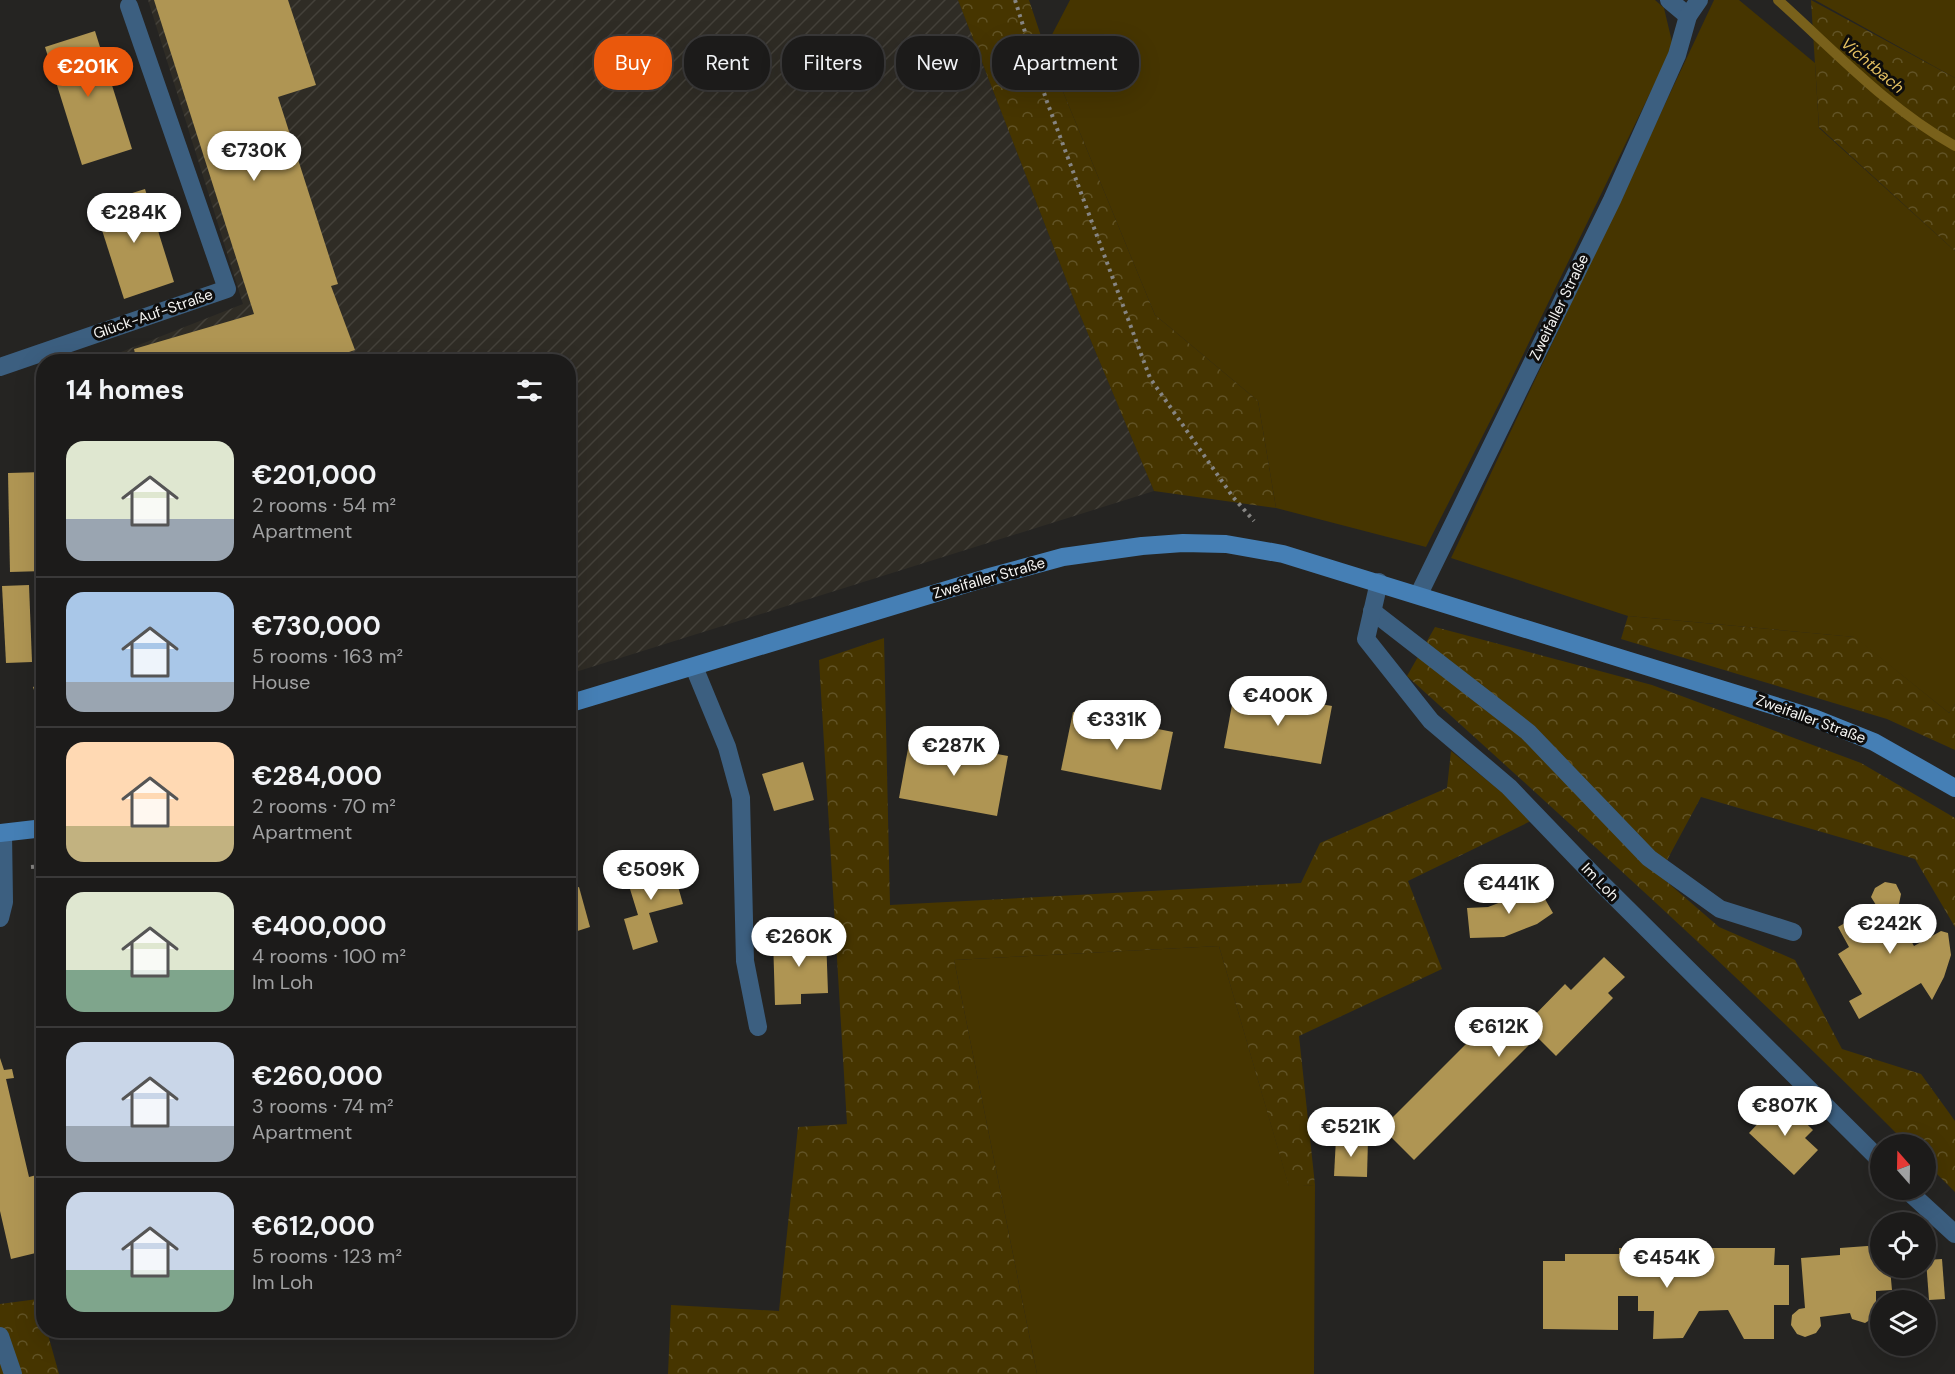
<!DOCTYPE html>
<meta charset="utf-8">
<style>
body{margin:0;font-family:"DM Sans",sans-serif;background:#292827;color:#f1f3f6;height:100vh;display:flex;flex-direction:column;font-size:22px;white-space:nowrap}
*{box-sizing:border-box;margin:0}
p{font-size:20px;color:#a0a1a2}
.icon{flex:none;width:33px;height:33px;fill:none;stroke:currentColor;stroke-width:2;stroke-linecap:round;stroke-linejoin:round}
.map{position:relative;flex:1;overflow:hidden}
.panel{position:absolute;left:36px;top:354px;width:540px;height:984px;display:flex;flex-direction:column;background:#1c1b1a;border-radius:24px;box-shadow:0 6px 24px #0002,0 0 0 2px #3a3939}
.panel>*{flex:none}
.top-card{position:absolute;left:594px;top:36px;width:570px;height:54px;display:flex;gap:12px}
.needle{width:39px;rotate:340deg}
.fabs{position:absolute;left:1870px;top:1134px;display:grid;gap:12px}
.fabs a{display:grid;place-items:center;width:66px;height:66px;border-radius:50%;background:#1c1b1a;box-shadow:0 6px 24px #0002,0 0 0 2px #3a3939;font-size:30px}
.price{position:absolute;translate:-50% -51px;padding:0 14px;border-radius:21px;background:#fff;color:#222;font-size:20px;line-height:39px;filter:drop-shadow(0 2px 3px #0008)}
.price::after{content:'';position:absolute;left:50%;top:36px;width:18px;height:14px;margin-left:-9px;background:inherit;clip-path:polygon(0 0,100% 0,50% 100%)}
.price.on{background:#ea580c;color:#fff}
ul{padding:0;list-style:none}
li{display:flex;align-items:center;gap:18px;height:150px;padding:0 30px}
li+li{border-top:2px solid #3a3939}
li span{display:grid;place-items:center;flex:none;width:168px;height:120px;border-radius:18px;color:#555}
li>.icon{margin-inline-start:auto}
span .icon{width:72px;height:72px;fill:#fffc;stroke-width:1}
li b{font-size:26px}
h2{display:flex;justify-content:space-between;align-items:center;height:72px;padding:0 30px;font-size:26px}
.pill{padding:0 21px;border-radius:24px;background:#1c1b1a;box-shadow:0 6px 24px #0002,0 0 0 2px #3a3939;font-size:21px;line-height:54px}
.pill.on{background:#ea580c;color:#fff}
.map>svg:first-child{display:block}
.industrial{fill:url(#industrial-furrows)}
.green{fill:#463500}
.forest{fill:url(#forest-crowns)}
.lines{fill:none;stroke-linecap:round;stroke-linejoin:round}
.stream{stroke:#79611b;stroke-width:10}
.building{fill:#af9553}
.path{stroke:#868583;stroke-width:4;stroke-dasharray:3 4.5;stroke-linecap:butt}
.lane{stroke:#3c5f80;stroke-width:18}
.street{stroke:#3c5f80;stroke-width:18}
.secondary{stroke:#457fb5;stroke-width:18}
.labels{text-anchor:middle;stroke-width:6;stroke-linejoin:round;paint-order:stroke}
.street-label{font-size:15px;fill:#f4f4f2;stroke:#0e0d0c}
.water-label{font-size:16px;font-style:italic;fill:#e4c061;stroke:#0e0d0c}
</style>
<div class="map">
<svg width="1955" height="1374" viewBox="0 0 1955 1374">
<defs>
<pattern id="industrial-furrows" width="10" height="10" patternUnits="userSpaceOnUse" patternTransform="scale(1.5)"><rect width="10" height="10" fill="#2f2c25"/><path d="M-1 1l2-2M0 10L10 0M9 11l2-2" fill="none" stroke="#44413a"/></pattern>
<pattern id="forest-crowns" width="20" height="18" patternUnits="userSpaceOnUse" patternTransform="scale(1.5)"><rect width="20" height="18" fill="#463500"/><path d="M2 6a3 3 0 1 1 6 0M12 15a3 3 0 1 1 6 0" fill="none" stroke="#615326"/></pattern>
</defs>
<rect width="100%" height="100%" fill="#252422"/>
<polygon class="industrial" points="148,0 958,0 1078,310 1154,491 569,674 568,362 125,362 121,352 243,304"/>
<g class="green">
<polygon points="1070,0 1655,0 1664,8 1673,46 1504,394 1426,547 1276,508 1258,401 1155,315 1045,48"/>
<polygon points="1714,0 1739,0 1815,63 1819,128 1955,251 1955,704 1949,713 1854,637 1628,616 1451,558"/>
<polygon points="1815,0 1955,0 1955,78"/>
<polygon points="1219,946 1289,1186 1315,1185 1314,1374 1037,1374 954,960"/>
</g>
<g class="forest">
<polygon points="958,0 1029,0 1045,48 1155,315 1258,401 1276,508 1154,491 1078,310"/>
<polygon points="1811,0 1955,78 1955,251 1819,127"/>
<polygon points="1628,616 1855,637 1949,713 1955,704 1955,750 1887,719 1621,639"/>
<path d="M1435 627 1652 685 1861 763 1955 818V927L1915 859 1701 797 1659 875 1719 927 1795 960 1842 1049 1921 1074 1955 1121V1192L1926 1163V1144H1907C1746 982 1576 829 1407 676Z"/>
<polygon points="884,638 890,905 1301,883 1320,843 1447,788 1451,751 1535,819 1408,881 1442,969 1299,1036 1315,1185 1289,1187 1219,946 954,960 1037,1374 668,1374 671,1305 779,1311 798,1127 847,1124 819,660"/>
<polygon points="38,1299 44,1330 47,1331 59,1374 0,1374 0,1304"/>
</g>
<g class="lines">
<path class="stream" d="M1778 0C1835 51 1887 108 1955 146"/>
</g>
<g class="building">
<polygon points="154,0 288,0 316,85 278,97 338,284 331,286 355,350 319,362 137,362 134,349 254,314"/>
<polygon points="95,31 132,149 82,165 45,47"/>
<polygon points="145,189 174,282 124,299 94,205"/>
<polygon points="44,472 44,571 10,572 8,473"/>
<polygon points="29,585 32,662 6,663 2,586"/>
<polygon points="44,683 44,716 43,716 33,687"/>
<polygon points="1235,689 1332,706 1321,764 1224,748"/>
<polygon points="1073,712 1173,732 1161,790 1061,770"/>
<polygon points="910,738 1008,756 997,816 899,798"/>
<polygon points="803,762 814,800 774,811 762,774"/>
<polygon points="671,862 683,904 649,913 658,942 633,950 624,919 638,915 626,876"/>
<polygon points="1885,882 1896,884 1901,894 1899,904 1892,907 1914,946 1941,931 1948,933 1951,955 1944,977 1932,1000 1921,983 1859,1019 1849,1001 1862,994 1838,954 1849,947 1838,927 1876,905 1871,897 1875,888"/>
<polygon points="1537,885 1553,913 1537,924 1504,937 1470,938 1467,908 1488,907 1517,896"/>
<polygon points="579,887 590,927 568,934 568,890"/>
<polygon points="826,936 828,993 801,994 801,1004 775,1005 773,938"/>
<polygon points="1604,957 1625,977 1608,993 1613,998 1556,1056 1537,1037 1414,1160 1382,1128 1474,1036 1480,1042 1511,1011 1525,1025 1565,984 1571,990"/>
<polygon points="0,1058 4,1070 12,1069 14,1078 6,1079 29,1177 44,1173 44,1251 11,1259 0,1211"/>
<polygon points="1781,1099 1813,1130 1805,1138 1818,1150 1794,1175 1749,1133"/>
<polygon points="1336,1138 1368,1139 1367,1177 1334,1176"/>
<polygon points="1881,1245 1881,1268 1890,1268 1892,1290 1876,1291 1876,1316 1865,1323 1852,1319 1850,1313 1820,1317 1821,1326 1816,1333 1805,1337 1797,1334 1791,1325 1792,1315 1799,1309 1805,1308 1801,1258 1840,1255 1840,1248"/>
<polygon points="1619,1248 1638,1248 1638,1271 1654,1271 1654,1248 1775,1248 1774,1265 1789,1265 1789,1305 1774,1305 1774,1339 1744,1339 1728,1310 1699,1311 1683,1338 1653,1339 1654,1311 1638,1311 1638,1296 1618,1296 1618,1330 1543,1329 1543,1261 1565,1261 1565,1254 1619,1254"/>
<polygon points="1942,1259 1945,1299 1929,1300 1926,1260"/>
</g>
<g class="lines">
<g class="path">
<polyline points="1015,0 1046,99 1150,378 1233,497 1254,521"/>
<polyline points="31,867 44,866"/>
</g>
<g class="lane">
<polyline points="1669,0 1688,16"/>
<polyline points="0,367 227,289 129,6"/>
<polyline points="1419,594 1612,200 1677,55 1688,16 1699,0"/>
<polyline points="1372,611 1528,732 1649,858 1720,909 1793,932"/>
<polyline points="694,667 727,747 741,798 745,961 758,1027"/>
<polyline points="0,1336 13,1374"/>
</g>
<g class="street">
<polyline points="1379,582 1366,639 1431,721 1509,787 1602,884 1881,1161"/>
<polyline points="0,918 4,902 3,833"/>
<polyline points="1907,1190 1955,1234"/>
</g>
<g class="secondary">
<polyline points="568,704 986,578 1063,557 1142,546 1183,543 1226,544 1283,554 1814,718 1874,742 1955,788"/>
<polyline points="0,833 44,828"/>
</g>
</g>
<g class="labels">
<g class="street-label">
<text transform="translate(1559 307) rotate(-64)" y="5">Zweifaller Straße</text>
<text transform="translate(153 314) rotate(-19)" y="5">Glück-Auf-Straße</text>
<text transform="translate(989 578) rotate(-16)" y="5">Zweifaller Straße</text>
<text transform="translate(1811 719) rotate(20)" y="5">Zweifaller Straße</text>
<text transform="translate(1600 882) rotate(46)" y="5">Im Loh</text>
</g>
<g class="water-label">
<text transform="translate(1873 65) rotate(40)" y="6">Vichtbach</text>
</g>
</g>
</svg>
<div class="fabs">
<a><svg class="needle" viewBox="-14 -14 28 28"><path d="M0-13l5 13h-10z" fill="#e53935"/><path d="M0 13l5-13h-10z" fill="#a0a1a2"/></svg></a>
<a><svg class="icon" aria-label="locate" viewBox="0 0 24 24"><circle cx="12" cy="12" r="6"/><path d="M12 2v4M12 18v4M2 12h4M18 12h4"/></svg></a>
<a><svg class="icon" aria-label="layers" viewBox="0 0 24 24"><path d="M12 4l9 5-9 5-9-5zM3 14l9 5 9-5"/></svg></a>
</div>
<b class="price on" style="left:88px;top:98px">€201K</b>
<b class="price" style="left:254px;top:182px">€730K</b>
<b class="price" style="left:134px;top:244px">€284K</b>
<b class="price" style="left:1278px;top:727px">€400K</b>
<b class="price" style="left:1117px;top:751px">€331K</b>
<b class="price" style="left:954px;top:777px">€287K</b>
<b class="price" style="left:651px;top:901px">€509K</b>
<b class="price" style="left:1509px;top:915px">€441K</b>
<b class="price" style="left:1890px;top:955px">€242K</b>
<b class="price" style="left:799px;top:968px">€260K</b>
<b class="price" style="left:1499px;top:1058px">€612K</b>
<b class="price" style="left:1785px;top:1137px">€807K</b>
<b class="price" style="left:1351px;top:1158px">€521K</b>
<b class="price" style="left:1667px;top:1289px">€454K</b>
<div class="top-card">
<a class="pill on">Buy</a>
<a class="pill">Rent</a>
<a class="pill">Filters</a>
<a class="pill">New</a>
<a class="pill">Apartment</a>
</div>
<section class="panel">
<h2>14 homes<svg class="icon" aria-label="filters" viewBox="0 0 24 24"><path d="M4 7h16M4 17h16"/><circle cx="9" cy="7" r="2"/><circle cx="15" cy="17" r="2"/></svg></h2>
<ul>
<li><span style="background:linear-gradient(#dfe7d0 65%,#9aa5b1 0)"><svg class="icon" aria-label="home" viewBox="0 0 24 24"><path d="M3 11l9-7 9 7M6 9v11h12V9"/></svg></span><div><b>€201,000</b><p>2 rooms · 54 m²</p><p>Apartment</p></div></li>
<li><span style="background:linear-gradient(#a9c7e8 75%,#9aa5b1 0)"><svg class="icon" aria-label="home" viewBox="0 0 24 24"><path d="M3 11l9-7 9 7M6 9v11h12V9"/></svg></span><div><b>€730,000</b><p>5 rooms · 163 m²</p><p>House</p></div></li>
<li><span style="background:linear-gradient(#ffd9b3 70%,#c2b280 0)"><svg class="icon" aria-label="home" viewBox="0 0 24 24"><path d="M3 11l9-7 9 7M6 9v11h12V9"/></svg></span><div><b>€284,000</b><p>2 rooms · 70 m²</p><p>Apartment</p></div></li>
<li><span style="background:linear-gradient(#dfe7d0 65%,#7fa58c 0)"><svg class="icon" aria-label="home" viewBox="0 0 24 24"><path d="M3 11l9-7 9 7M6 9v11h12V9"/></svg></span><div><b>€400,000</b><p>4 rooms · 100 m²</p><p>Im Loh</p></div></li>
<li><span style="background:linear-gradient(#c9d6e8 70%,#9aa5b1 0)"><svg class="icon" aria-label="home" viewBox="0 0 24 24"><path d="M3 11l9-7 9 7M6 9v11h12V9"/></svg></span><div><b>€260,000</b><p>3 rooms · 74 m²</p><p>Apartment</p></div></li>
<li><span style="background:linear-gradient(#c9d6e8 65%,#7fa58c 0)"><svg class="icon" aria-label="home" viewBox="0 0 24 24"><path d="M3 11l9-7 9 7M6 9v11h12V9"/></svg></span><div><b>€612,000</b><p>5 rooms · 123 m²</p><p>Im Loh</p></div></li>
</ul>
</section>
</div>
